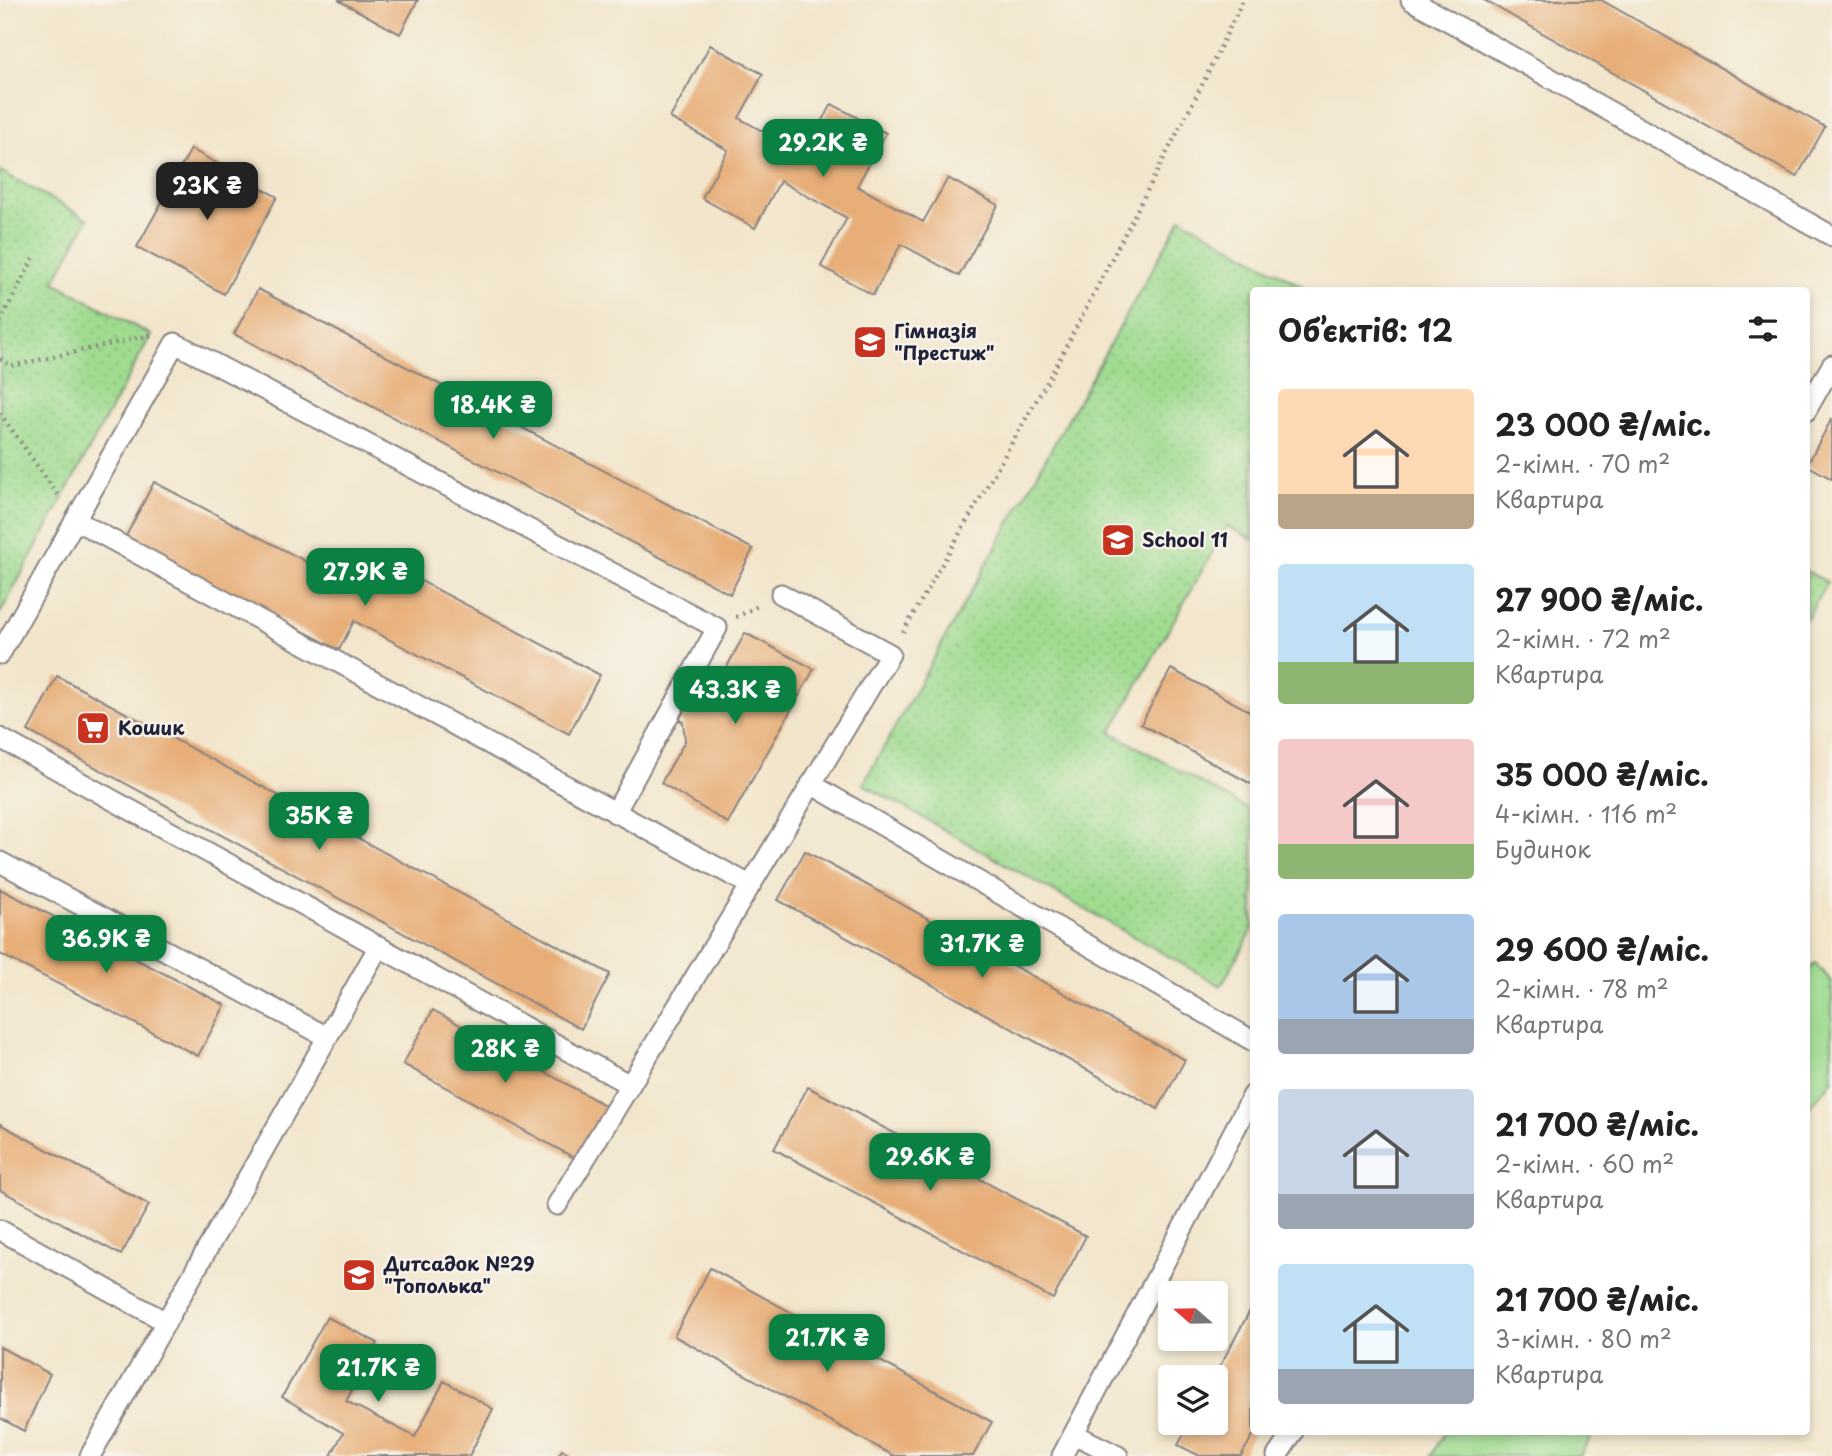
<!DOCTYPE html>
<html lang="uk">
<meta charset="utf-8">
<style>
body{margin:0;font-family:"Playpen Sans",sans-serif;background:#f6f6f6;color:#222;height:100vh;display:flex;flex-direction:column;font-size:26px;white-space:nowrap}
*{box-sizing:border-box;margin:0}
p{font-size:23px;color:#767676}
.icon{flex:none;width:38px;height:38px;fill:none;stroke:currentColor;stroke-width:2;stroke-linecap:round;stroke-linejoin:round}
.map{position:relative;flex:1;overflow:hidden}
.sheet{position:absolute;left:1250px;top:287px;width:560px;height:1148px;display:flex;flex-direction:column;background:#fff;border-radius:7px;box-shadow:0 4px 10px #0003}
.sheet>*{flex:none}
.needle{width:46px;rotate:290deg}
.fabs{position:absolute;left:1158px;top:1281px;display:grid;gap:14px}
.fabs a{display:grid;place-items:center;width:70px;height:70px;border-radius:7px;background:#fff;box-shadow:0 4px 10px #0003;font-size:35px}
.price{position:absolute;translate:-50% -60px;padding:0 16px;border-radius:14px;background:#0b8043;color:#fff;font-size:23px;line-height:46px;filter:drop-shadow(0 2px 4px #0008)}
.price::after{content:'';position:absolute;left:50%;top:42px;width:21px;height:16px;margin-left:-10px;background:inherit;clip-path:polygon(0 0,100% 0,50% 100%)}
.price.active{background:#222;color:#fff}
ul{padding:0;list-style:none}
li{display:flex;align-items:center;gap:21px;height:175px;padding:0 28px}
li span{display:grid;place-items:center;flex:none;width:196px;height:140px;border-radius:7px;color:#555}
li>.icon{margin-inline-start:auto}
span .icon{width:84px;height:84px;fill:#fffc;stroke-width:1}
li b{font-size:30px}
h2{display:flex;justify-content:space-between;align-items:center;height:84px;padding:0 28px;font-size:30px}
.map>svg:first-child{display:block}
.park{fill:url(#park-dots);stroke:#607f66;stroke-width:2}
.garden{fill:#9fdc90;stroke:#607f66;stroke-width:2}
.building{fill:#e7ae78}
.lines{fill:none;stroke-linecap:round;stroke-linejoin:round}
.lane-casing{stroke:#8a8483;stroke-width:23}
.path{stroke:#8a8483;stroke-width:4.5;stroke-dasharray:2 5;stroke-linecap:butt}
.lane{stroke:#fff;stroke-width:19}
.labels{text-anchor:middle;stroke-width:5;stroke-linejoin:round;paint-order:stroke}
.poi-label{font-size:19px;font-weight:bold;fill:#22223b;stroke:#f7f3e8;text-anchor:start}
</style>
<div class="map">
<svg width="1832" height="1456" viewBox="0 0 1832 1456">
<defs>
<pattern id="park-dots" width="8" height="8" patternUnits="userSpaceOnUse" patternTransform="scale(1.75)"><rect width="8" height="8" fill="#9fdc90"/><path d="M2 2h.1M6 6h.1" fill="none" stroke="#89bc7d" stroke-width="1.8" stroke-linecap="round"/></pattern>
</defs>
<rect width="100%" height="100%" fill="#f7f3e8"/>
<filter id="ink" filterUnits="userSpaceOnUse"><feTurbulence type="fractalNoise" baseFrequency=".0143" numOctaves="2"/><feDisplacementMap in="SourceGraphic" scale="14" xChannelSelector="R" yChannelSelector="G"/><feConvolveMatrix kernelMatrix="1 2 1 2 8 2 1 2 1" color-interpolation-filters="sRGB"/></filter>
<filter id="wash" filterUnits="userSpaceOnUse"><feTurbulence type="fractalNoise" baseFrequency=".00686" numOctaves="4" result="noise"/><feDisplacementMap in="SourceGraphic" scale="28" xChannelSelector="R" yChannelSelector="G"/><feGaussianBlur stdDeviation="1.57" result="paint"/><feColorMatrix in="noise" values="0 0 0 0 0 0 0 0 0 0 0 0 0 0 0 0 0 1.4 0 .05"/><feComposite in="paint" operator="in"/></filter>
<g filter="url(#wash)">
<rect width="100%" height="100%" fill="#f2e5cb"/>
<g class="park">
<polygon points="0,171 88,219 54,282 151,335 0,614"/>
<polygon points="1181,218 1309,290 1253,290 1253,540 1227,526 1111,732 1253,812 1253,929 1221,986 863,784"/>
<polygon points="1806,571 1827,582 1806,620"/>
</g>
<g class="garden">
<polygon points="1815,963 1832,982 1832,1081 1806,1111 1806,973"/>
<polygon points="1445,1432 1594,1432 1580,1456 1431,1456"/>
</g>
<g id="blocks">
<g class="building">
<polygon points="338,0 418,0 400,34"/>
<polygon points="1484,0 1601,0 1825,127 1797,177"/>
<polygon points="710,45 763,74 739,118 804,154 832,104 886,133 857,186 923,222 948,178 998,205 959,276 901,244 873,295 821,266 847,218 780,181 755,228 702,198 728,150 670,118"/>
<polygon points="191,149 277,197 224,294 137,247"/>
<polygon points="258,289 753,549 730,594 234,334"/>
<polygon points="1832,418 1832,479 1807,465"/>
<polygon points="154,482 364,592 381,560 600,675 569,734 354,621 339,650 125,538"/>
<polygon points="745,633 814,669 728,823 661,783 685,741 683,722 679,720 700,682 704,684 721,678"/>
<polygon points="1171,669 1253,713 1253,785 1141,724"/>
<polygon points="57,676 610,974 581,1029 28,731"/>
<polygon points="805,851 1185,1060 1158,1109 778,900"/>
<polygon points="0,889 225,1005 198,1056 0,954"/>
<polygon points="433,1010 606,1106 578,1160 403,1064"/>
<polygon points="808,1087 1086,1236 1053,1299 774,1149"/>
<polygon points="0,1124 149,1205 121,1255 0,1190"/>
<polygon points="710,1268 992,1422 973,1456 894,1456 674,1336"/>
<polygon points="1253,1305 1253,1432 1255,1432 1241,1456 1200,1456 1178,1445 1190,1423 1216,1423 1216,1377 1214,1377"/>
<polygon points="327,1317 378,1343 346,1401 415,1437 444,1381 493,1409 469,1456 331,1456 343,1433 282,1397"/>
<polygon points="0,1347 50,1374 24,1431 0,1418"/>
<polygon points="562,1450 574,1456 558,1456"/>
</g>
</g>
</g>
<g filter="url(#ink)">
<use href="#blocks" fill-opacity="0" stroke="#8a8483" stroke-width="2"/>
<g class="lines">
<g class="lane-casing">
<g id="lane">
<polyline points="1411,0 1832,236"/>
<polyline points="1806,411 1832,365"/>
<polyline points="75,520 750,885"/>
<polyline points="0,654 175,343 717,628 615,813"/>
<polyline points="0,738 630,1085 557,1205"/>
<polyline points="811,784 1253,1041"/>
<polyline points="0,862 327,1037"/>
<polyline points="630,1085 890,654 781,594"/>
<polyline points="0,1230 166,1322"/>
<polyline points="1074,1434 1118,1456"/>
<polyline points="90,1456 379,946"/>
<polyline points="1062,1456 1253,1095"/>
<polyline points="1277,1456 1293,1432"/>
</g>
</g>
<g class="path">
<polyline points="0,322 35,255"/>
<polyline points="0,359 12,366 151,335"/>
<polyline points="0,413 60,498"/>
<polyline points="736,617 760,605"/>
<polyline points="903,632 1055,368 1202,85 1243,0"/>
</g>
<use href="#lane" class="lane"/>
</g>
</g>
<defs>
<g id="school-square" transform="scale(1.75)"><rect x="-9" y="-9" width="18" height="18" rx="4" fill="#c8321e" stroke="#f7f3e8"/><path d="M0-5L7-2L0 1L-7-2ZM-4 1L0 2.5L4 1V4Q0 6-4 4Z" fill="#fff"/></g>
<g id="supermarket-square" transform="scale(1.75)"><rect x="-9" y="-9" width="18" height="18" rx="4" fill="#c8321e" stroke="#f7f3e8"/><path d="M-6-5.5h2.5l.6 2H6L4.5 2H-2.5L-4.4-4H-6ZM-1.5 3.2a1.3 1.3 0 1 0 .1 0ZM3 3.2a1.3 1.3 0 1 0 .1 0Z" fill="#fff"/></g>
</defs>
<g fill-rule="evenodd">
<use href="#school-square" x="870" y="342"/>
<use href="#school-square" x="1118" y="540"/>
<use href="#supermarket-square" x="93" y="728"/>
<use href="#school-square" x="359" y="1275"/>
</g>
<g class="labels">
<g class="poi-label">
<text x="894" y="338">Гімназія<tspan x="894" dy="22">"Престиж"</tspan></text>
<text x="1142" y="547">School 11</text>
<text x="118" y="735">Кошик</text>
<text x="384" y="1271">Дитсадок №29<tspan x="384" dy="22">"Тополька"</tspan></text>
</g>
</g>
</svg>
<div class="fabs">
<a><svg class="needle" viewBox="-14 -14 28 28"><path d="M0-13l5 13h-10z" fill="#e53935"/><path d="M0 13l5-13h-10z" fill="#767676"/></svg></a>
<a><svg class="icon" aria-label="layers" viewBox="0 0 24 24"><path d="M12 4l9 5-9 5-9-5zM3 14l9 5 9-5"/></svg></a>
</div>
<b class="price" style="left:823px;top:179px">29.2K ₴</b>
<b class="price active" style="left:207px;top:222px">23K ₴</b>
<b class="price" style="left:493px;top:441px">18.4K ₴</b>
<b class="price" style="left:365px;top:608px">27.9K ₴</b>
<b class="price" style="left:735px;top:726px">43.3K ₴</b>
<b class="price" style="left:319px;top:852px">35K ₴</b>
<b class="price" style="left:106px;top:975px">36.9K ₴</b>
<b class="price" style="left:982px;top:980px">31.7K ₴</b>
<b class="price" style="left:505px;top:1085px">28K ₴</b>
<b class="price" style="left:930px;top:1193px">29.6K ₴</b>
<b class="price" style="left:827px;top:1374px">21.7K ₴</b>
<b class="price" style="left:378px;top:1404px">21.7K ₴</b>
<section class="sheet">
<h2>Об’єктів: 12<svg class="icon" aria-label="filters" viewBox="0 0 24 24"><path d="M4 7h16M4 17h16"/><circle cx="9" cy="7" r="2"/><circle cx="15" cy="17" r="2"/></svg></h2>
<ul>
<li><span style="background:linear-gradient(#ffd9b3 75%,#b9a48a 0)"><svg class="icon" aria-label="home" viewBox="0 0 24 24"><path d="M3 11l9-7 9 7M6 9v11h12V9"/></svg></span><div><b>23 000 ₴/міс.</b><p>2-кімн. · 70 m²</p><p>Квартира</p></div></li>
<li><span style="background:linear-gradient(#bfe0f5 70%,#8fb573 0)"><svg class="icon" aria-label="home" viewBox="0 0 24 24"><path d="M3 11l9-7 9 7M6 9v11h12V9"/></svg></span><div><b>27 900 ₴/міс.</b><p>2-кімн. · 72 m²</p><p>Квартира</p></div></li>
<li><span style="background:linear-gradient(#f6c9c9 75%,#8fb573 0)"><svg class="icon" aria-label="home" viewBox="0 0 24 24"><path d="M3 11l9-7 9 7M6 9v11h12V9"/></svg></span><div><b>35 000 ₴/міс.</b><p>4-кімн. · 116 m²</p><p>Будинок</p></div></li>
<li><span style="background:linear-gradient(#a9c7e8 75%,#9aa5b1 0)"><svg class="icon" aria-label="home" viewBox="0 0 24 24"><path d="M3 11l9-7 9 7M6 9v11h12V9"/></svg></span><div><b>29 600 ₴/міс.</b><p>2-кімн. · 78 m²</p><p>Квартира</p></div></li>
<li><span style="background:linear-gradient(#c9d6e8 75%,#9aa5b1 0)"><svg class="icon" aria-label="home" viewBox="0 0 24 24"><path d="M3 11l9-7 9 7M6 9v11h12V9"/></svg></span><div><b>21 700 ₴/міс.</b><p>2-кімн. · 60 m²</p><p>Квартира</p></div></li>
<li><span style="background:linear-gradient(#bfe0f5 75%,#9aa5b1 0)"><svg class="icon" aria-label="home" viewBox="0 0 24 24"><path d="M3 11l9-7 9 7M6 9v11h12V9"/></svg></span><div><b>21 700 ₴/міс.</b><p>3-кімн. · 80 m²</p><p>Квартира</p></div></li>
</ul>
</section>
</div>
